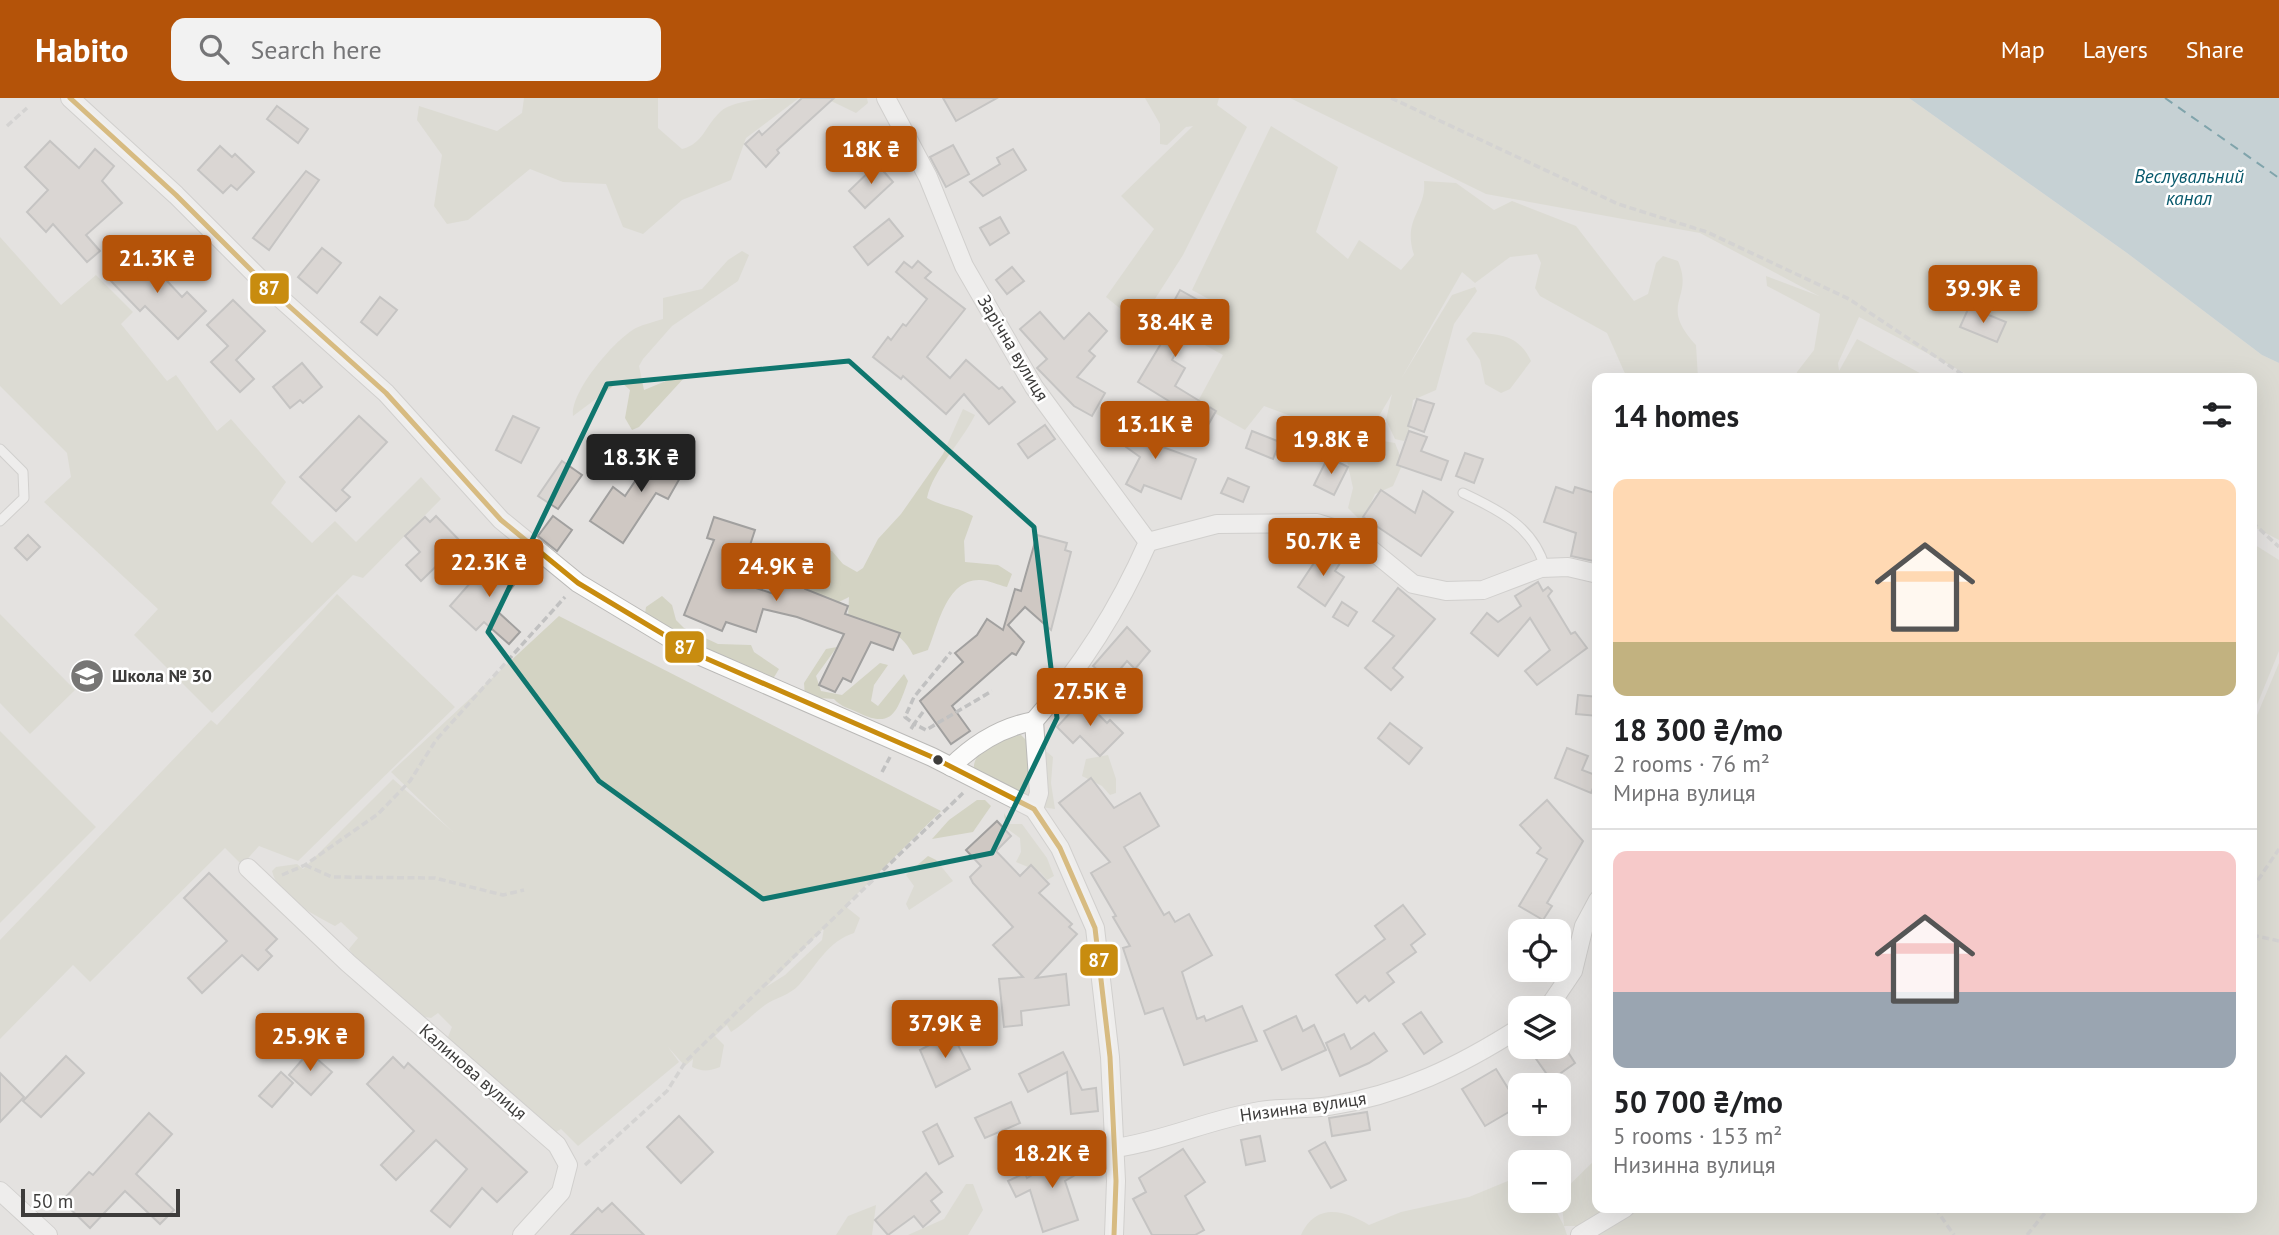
<!DOCTYPE html>
<meta charset="utf-8">
<style>
body{margin:0;font-family:"PT Sans",sans-serif;background:#f2f2f2;color:#202124;height:100vh;display:flex;flex-direction:column;font-size:26px;white-space:nowrap}
*{box-sizing:border-box;margin:0}
p{font-size:23px;color:#757577}
.icon{flex:none;width:38px;height:38px;fill:none;stroke:currentColor;stroke-width:2;stroke-linecap:round;stroke-linejoin:round}
.map{position:relative;flex:1;overflow:hidden}
.sheet{position:absolute;left:1592px;top:275px;width:665px;height:840px;display:flex;flex-direction:column;background:#fff;border-radius:14px;box-shadow:0 7px 28px #0002}
.sheet>*{flex:none}
.controls{position:absolute;left:1508px;top:821px;display:grid;gap:14px}
.controls a{display:grid;place-items:center;width:63px;height:63px;border-radius:14px;background:#fff;box-shadow:0 7px 28px #0002;font-size:35px}
.scale{position:absolute;left:21px;bottom:18px;width:159px;box-sizing:border-box;padding-left:7px;border:4px solid #3d3c3b;border-top:0;font-size:19px;line-height:24px;white-space:nowrap;color:#3d3c3b;-webkit-text-stroke:5px #fff;paint-order:stroke}
.price{position:absolute;translate:-50% -60px;padding:0 16px;border-radius:7px;background:#b45309;color:#fff;font-size:23px;line-height:46px;filter:drop-shadow(0 2px 4px #0008)}
.price::after{content:'';position:absolute;left:50%;top:42px;width:21px;height:16px;margin-left:-10px;background:inherit;clip-path:polygon(0 0,100% 0,50% 100%)}
.price.active{background:#222;color:#fff}
ul{padding:0;list-style:none}
li{display:grid;align-content:center;gap:14px;height:371px;padding:0 21px}
li+li{border-top:2px solid #e0e0e0}
li span{display:grid;place-items:center;height:217px;border-radius:14px;color:#555}
li>.icon{margin-inline-start:auto}
span .icon{width:126px;height:126px;fill:#fffc;stroke-width:1}
li b{font-size:30px}
h2{display:flex;justify-content:space-between;align-items:center;height:84px;padding:0 21px;font-size:30px}
header{display:flex;align-items:center;gap:42px;box-sizing:border-box;height:98px;padding:0 35px;background:#b45309;color:#fff}
header strong{font-size:33px}
nav{display:flex;gap:38px;margin-inline-start:auto;font-size:24px}
.search{width:490px;height:63px;background:#f2f2f2;display:flex;align-items:center;gap:18px;box-sizing:border-box;padding:0 24px;border-radius:14px;color:#757577;font-size:26px}
.map>svg:first-child{display:block}
.green{fill:#d3d3c3;fill-rule:evenodd}
.water{fill:#a2bcc5}
.lines{fill:none;stroke-linecap:round;stroke-linejoin:round}
.ferry{stroke:#07596c;stroke-width:2;stroke-dasharray:9 7;stroke-linecap:butt}
.building{fill:#cfc8c3;stroke:#a1a09f;stroke-width:2}
.service-casing{stroke:#bab9b7;stroke-width:11}
.minor-casing{stroke:#bab9b7;stroke-width:20}
.path{stroke:#c1c1c1;stroke-width:3.5;stroke-dasharray:7 3.5;stroke-linecap:butt}
.service{stroke:#fbfbfa;stroke-width:9}
.minor{stroke:#fbfbfa;stroke-width:18}
.bus-1-casing{stroke:#fff;stroke-width:10}
.bus-1{stroke:#c88c0f;stroke-width:5}
.marked{fill:none;stroke:#0f766e;stroke-width:5;stroke-linejoin:round}
.bus-dot{fill:#3d3c3b;stroke:#fff;stroke-width:2.5}
.labels{text-anchor:middle;stroke-width:5;stroke-linejoin:round;paint-order:stroke}
.street-label{font-size:18px;fill:#3d3c3b;stroke:#fff}
.poi-label{font-size:18px;font-weight:bold;fill:#3d3c3b;stroke:#fff;text-anchor:start}
.water-label{font-size:19px;font-style:italic;fill:#07596c;stroke:#fff}
.line-badge{stroke:#fff;stroke-width:2.5}
.badge-label{font-size:19px;text-anchor:middle;font-weight:bold;fill:#fff}
</style>
<header>
<strong>Habito</strong>
<div class="search"><svg class="icon" aria-label="search" viewBox="0 0 24 24"><circle cx="10" cy="10" r="6"/><path d="M15 15l6 6"/></svg>Search here</div>
<nav><a>Map</a><a>Layers</a><a>Share</a></nav>
</header>
<div class="map">
<svg width="2279" height="1137" viewBox="0 0 2279 1137">
<rect width="100%" height="100%" fill="#e4e2e0"/>
<g class="green">
<path d="M524 0H658V30L682 51C703 46 705 28 720 14 735 0 779 0 799 0L746 40 731 82 682 102 643 136 623 129 606 86 563 84 530 71 468 122 447 126 434 108 442 57 417 22 419 8 497 33 522 15Z"/>
<polygon points="825,0 867,0 868,5 856,15"/>
<polygon points="1145,0 1219,0 1217,7 1247,29 1183,157 1139,226 1106,199 1154,131 1121,98 1193,28 1186,29 1167,47 1160,46 1160,26"/>
<polygon points="1290,0 1909,0 2127,155 2262,257 2279,265 2279,442 2252,428 2252,280 1974,280 1859,219 1838,265 1839,273 1857,241 1929,280 1796,280 1797,274 1814,252 1820,216 1767,188 1766,178 1819,198 1700,135 1486,96"/>
<path d="M1271 28 1338 69 1316 134 1348 161 1359 142 1401 172 1414 157C1402 121 1427 112 1424 83L1456 85 1494 112 1512 103 1576 128 1634 203 1648 196 1656 165 1663 158 1678 163C1695 201 1657 205 1696 247L1698 280H1627L1607 235 1540 198 1535 190 1541 165 1537 156 1510 159 1475 185 1462 174 1401 281 1452 197 1475 189 1477 193 1454 226 1436 292 1413 302 1409 333 1404 343 1395 341 1386 322 1392 296 1366 340 1395 345 1403 365 1393 388 1375 396 1362 424 1348 410 1353 390 1344 349 1347 339 1264 308 1245 332 1197 305 1223 257 1203 246 1216 205 1192 192Z"/>
<polygon points="0,139 61,207 96,177 133,214 121,226 167,283 176,277 217,333 231,321 286,384 271,405 312,445 335,423 356,444 421,379 441,401 363,480 353,477 212,615 134,537 158,511 44,404 71,379 67,355 0,288"/>
<path d="M742 153 749 157 738 183 672 228 643 261 639 268 644 292 678 278 684 280 639 329 632 332 625 320 630 292 620 283 573 318C570 294 615 241 636 230 644 226 654 224 663 221V200L702 191 728 162Z"/>
<path d="M1473 234C1500 237 1518 236 1531 263L1510 291 1501 295 1485 286 1480 262 1466 241Z"/>
<path d="M963 311 975 317C961 345 933 372 927 400 943 409 958 409 973 418L964 443 965 464 998 467 1012 476 1007 489C998 487 988 482 980 482 946 481 938 529 928 552L913 557C901 531 873 524 848 519L849 499 829 509 805 499 812 485 798 474 752 494 738 481 742 458 783 449 832 453 843 466 857 474 863 470 878 441 901 416 943 356Z"/>
<polygon points="2252,445 2279,462 2279,553 2252,619"/>
<polygon points="337,496 455,609 298,763 259,748 242,767 225,750 90,884 73,867 0,941 0,842 211,622 217,627"/>
<polygon points="662,498 672,507 676,522 684,530 718,546 751,547 754,554 779,571 773,581 759,579 644,522 646,509"/>
<polygon points="0,516 75,592 30,636 0,605"/>
<path d="M559 518 941 713 845 808 860 820 854 835C828 843 816 868 799 887 790 897 775 900 765 907 753 916 744 926 731 934L727 927 715 938 724 947 720 969C709 973 703 974 692 969L693 961 685 968 668 949 679 964 578 1048 561 1031 556 1034 453 948 448 939 452 929 438 915 431 920 420 918 364 872 349 851 358 840 341 824 335 828C313 816 278 799 272 773L276 769 297 766 303 771 393 681 453 734 391 674ZM824 830 822 842 785 877 766 889Z"/>
<path d="M837 549 816 578 821 593 842 597 880 565 888 567 874 587 871 603 878 608 904 576 908 583C897 614 892 631 859 615 849 610 841 609 834 601L805 599 804 585 826 551Z"/>
<polygon points="2279,565 2279,1137 1594,1137 1636,1110 2252,1110 2252,629"/>
<polygon points="0,633 96,729 0,825"/>
<path d="M1021 637 1028 644 1029 697 1021 696 974 672C971 652 1004 638 1021 637Z"/>
<polygon points="1047,654 1053,659 1051,685 1055,711 1041,709 1034,657"/>
<polygon points="1108,657 1116,681 1116,695 1110,697 1102,688 1082,678 1086,661"/>
<polygon points="977,702 985,702 991,708 973,734 932,741 949,722"/>
<polygon points="1004,715 1010,726 1022,726 1047,760 1054,778 1047,782 1040,774 1016,764 1021,754 1020,740 1006,730"/>
<polygon points="928,758 936,762 953,783 909,812 906,806 914,788 906,777"/>
<path d="M1598 1059V1110H1624L1598 1128H1564L1567 1137H1301C1316 1104 1345 1112 1369 1127L1401 1114 1469 1099 1520 1078 1521 1102 1551 1103 1564 1128 1561 1095Z"/>
<polygon points="966,1086 973,1086 983,1112 968,1137 908,1137 944,1121"/>
<polygon points="876,1107 872,1137 836,1137 848,1118"/>
</g>
<polygon class="water" points="1909,0 2279,0 2279,265 2262,257 2127,155"/>
<g class="lines">
<polyline class="ferry" points="2165,0 2279,80"/>
</g>
<g class="building">
<polygon points="802,0 834,0 777,52 779,55 766,69 745,46 759,33 762,37"/>
<polygon points="943,0 997,0 956,23"/>
<polygon points="277,8 308,31 298,45 267,21"/>
<polygon points="50,43 79,70 95,51 114,68 102,83 122,105 86,137 100,153 87,164 53,126 46,134 27,114 48,92 25,69"/>
<polygon points="953,47 969,76 946,89 930,59"/>
<polygon points="220,48 232,59 235,56 254,74 237,92 231,87 223,95 198,72"/>
<polygon points="1013,51 1026,72 983,98 970,84 1000,66 997,60"/>
<polygon points="877,66 893,84 865,110 849,93"/>
<polygon points="306,73 319,82 269,152 253,140"/>
<polygon points="1000,119 1009,135 990,147 980,130"/>
<polygon points="889,121 903,138 868,167 854,149"/>
<polygon points="322,150 341,165 317,195 298,179"/>
<polygon points="139,153 182,199 187,194 206,213 178,241 145,208 140,213 109,181"/>
<polygon points="918,163 931,174 925,180 965,211 927,259 950,280 966,262 999,291 1002,289 1015,304 989,326 964,296 946,316 903,278 901,281 873,259 888,239 891,242 903,226 906,228 927,201 896,174 904,164 912,170"/>
<polygon points="1012,169 1024,183 1007,196 996,182"/>
<polygon points="1180,192 1203,205 1172,262 1185,270 1175,288 1216,313 1208,327 1138,284 1168,234 1160,229"/>
<polygon points="380,199 397,212 377,237 361,224"/>
<polygon points="233,202 265,233 236,262 254,281 240,294 211,264 228,248 207,227"/>
<polygon points="1969,209 2006,224 1997,244 1960,229"/>
<polygon points="1040,214 1064,241 1089,215 1107,233 1089,253 1095,258 1077,279 1105,295 1092,318 1074,308 1037,270 1047,261 1020,231"/>
<polygon points="302,265 322,289 303,305 300,302 290,310 273,289"/>
<polygon points="1417,301 1434,306 1424,334 1408,328"/>
<polygon points="359,318 387,344 342,392 350,399 336,413 300,379"/>
<polygon points="513,318 539,330 521,365 496,352"/>
<polygon points="1132,318 1162,340 1157,347 1196,361 1181,401 1144,387 1141,394 1126,386 1140,359 1115,341"/>
<polygon points="1045,327 1055,341 1028,360 1018,346"/>
<polygon points="1252,333 1280,344 1273,361 1246,350"/>
<polygon points="1409,333 1427,339 1421,353 1448,363 1441,382 1397,367"/>
<polygon points="675,347 693,357 668,401 656,395 623,445 590,423 613,389 625,398 654,355 667,361"/>
<polygon points="1465,355 1483,361 1474,385 1456,378"/>
<polygon points="1328,359 1348,369 1334,397 1314,387"/>
<polygon points="562,363 582,377 558,411 538,398"/>
<polygon points="1228,380 1249,389 1243,404 1221,395"/>
<polygon points="1556,389 1573,395 1575,389 1598,396 1598,464 1571,458 1576,435 1544,424"/>
<polygon points="1381,392 1415,415 1423,393 1453,414 1421,458 1363,419"/>
<polygon points="436,418 461,444 421,483 406,467 420,454 405,438 425,419 430,424"/>
<polygon points="553,418 572,432 557,453 538,438"/>
<polygon points="714,419 755,432 738,484 777,497 781,480 785,482 787,475 807,481 805,491 848,508 845,516 900,535 893,552 871,544 851,584 843,580 835,594 819,587 844,536 797,519 763,511 756,534 726,524 722,533 684,517 714,442 707,440"/>
<polygon points="28,437 40,449 27,462 15,450"/>
<polygon points="1037,437 1067,445 1065,452 1071,454 1051,532 1025,509 1008,527 1024,544 1016,557 1012,555 952,608 970,633 951,646 920,603 963,564 955,555 977,537 987,521 1003,532 1015,491 1021,493"/>
<polygon points="1324,450 1342,462 1335,473 1344,479 1325,508 1298,489"/>
<polygon points="497,457 521,477 496,512 520,534 509,546 484,524 476,532 450,508 479,475 483,477"/>
<polygon points="1538,484 1543,493 1548,489 1552,493 1548,498 1571,536 1575,534 1587,550 1537,587 1525,573 1550,552 1530,520 1498,558 1471,535 1487,515 1498,524 1521,508 1515,498"/>
<polygon points="1398,490 1435,521 1393,570 1403,579 1391,592 1365,570 1394,538 1373,523"/>
<polygon points="1342,504 1357,514 1348,528 1333,519"/>
<polygon points="1127,529 1150,553 1135,571 1127,563 1110,583 1093,568"/>
<polygon points="1578,597 1598,599 1598,618 1576,616"/>
<polygon points="1083,601 1107,625 1110,622 1123,635 1100,658 1080,638 1073,645 1057,629"/>
<polygon points="1390,625 1422,650 1409,666 1378,640"/>
<polygon points="1567,650 1588,658 1582,672 1598,678 1591,695 1555,680"/>
<polygon points="1091,680 1114,710 1140,695 1159,728 1124,749 1164,817 1169,814 1175,824 1189,816 1212,857 1182,874 1197,921 1204,918 1206,923 1242,908 1257,943 1184,967 1163,910 1145,916 1123,850 1130,848 1113,819 1116,818 1091,775 1110,764 1059,705"/>
<polygon points="1547,702 1583,743 1547,805 1552,808 1543,822 1519,808 1547,761 1537,755 1541,750 1520,727"/>
<polygon points="997,723 1011,738 996,753 1020,778 1031,767 1049,786 1039,795 1072,826 1069,829 1077,836 1036,880 1066,876 1069,907 1021,913 1022,927 1004,929 999,881 1023,879 993,847 1013,829 973,785 970,779 981,768 966,752"/>
<polygon points="209,775 277,841 266,852 272,858 258,872 242,857 202,895 188,880 227,843 184,800"/>
<polygon points="1403,807 1425,836 1411,847 1416,854 1387,875 1394,884 1369,903 1365,898 1357,905 1336,877 1385,841 1375,828"/>
<polygon points="1421,914 1442,944 1424,956 1403,926"/>
<polygon points="1296,918 1303,933 1314,927 1326,952 1282,972 1264,933"/>
<polygon points="952,935 970,971 936,989 920,952"/>
<polygon points="1374,935 1387,953 1369,965 1340,978 1326,945 1344,936 1351,951"/>
<polygon points="1527,948 1564,948 1575,965 1551,982"/>
<polygon points="309,954 332,974 311,997 289,977"/>
<polygon points="1063,954 1082,992 1096,990 1098,1013 1071,1016 1067,974 1028,994 1019,976"/>
<polygon points="66,958 84,975 41,1019 23,1003"/>
<polygon points="393,959 404,970 408,965 527,1074 497,1104 482,1090 450,1129 431,1113 467,1071 436,1042 396,1082 381,1067 414,1033 367,986"/>
<polygon points="1496,971 1519,1008 1485,1028 1462,991"/>
<polygon points="281,974 293,985 272,1009 259,998"/>
<polygon points="0,975 24,999 0,1024"/>
<polygon points="1011,1004 1020,1025 985,1040 975,1020"/>
<polygon points="1367,1014 1370,1032 1332,1038 1329,1020"/>
<polygon points="149,1015 172,1036 136,1076 174,1112 160,1126 125,1093 90,1130 62,1103 89,1074 93,1077"/>
<polygon points="679,1018 713,1054 681,1085 647,1049"/>
<polygon points="937,1026 953,1058 939,1066 923,1034"/>
<polygon points="1260,1038 1265,1063 1246,1067 1241,1042"/>
<polygon points="1325,1044 1346,1082 1331,1090 1309,1053"/>
<polygon points="1078,1050 1089,1069 1065,1083 1078,1122 1043,1134 1030,1092 1016,1099 1008,1083 1025,1075 1027,1080"/>
<polygon points="1183,1051 1205,1084 1185,1098 1204,1132 1195,1137 1152,1137 1133,1101 1146,1094 1139,1080"/>
<polygon points="926,1075 942,1094 931,1103 940,1114 923,1129 914,1118 888,1137 875,1122"/>
<polygon points="612,1105 644,1137 571,1137 598,1110 602,1114"/>
</g>
<g class="lines">
<g class="service-casing">
<g id="service">
<polyline points="0,351 23,374 24,400 0,423"/>
<path d="M1463 395C1499 412 1534 429 1545 470"/>
</g>
</g>
<g class="minor-casing">
<g id="minor">
<polyline points="70,0 176,97 270,191 386,295 501,422 578,485 696,556 932,659 1034,711 1060,750 1095,830 1110,959 1116,1083 1114,1137"/>
<path d="M886 0 928 79 964 168 1034 289 1148 444C1119 510 1082 569 1034 623L1039 695 1034 711"/>
<polyline points="1148,444 1217,426 1317,425 1352,436 1413,486 1446,493 1483,492 1541,470 1568,469 1598,476"/>
<path d="M951 669C974 646 1002 629 1034 623"/>
<polyline points="248,770 348,865 557,1047 568,1067 561,1094 522,1137"/>
<polyline points="1548,910 1573,873 1584,828 1598,802"/>
<path d="M1115 1050C1165 1043 1210 1021 1260 1013 1283 1009 1306 1012 1329 1008 1401 997 1460 968 1521 929"/>
<polyline points="0,1093 48,1137"/>
<polyline points="1580,1137 1625,1110"/>
</g>
</g>
<g class="path">
<polyline points="1391,0 1618,106 1707,134 1849,201 1968,280"/>
<polyline points="7,28 27,10"/>
<polyline points="2252,424 2279,449"/>
<polyline points="923,614 914,626 926,632 992,593"/>
<polyline points="911,631 914,626 905,619 914,599 951,554"/>
<polyline points="882,674 890,659"/>
<polyline points="305,767 332,779 435,780 503,797 524,792"/>
<polyline points="282,777 305,767 378,716 410,683 436,642 565,499"/>
<polyline points="2252,791 2279,751"/>
<polyline points="2252,837 2279,843"/>
<polyline points="585,1067 667,993 686,963 963,695"/>
<polyline points="1935,1110 1954,1137"/>
<polyline points="2027,1137 2049,1110"/>
</g>
<use href="#service" class="service"/>
<use href="#minor" class="minor"/>
<g class="bus-1-casing">
<polyline id="bus-1" points="70,0 176,97 270,191 386,295 501,422 578,485 696,556 932,659 1034,711 1060,750 1095,830 1110,959 1116,1083 1114,1137"/>
</g>
<use href="#bus-1" class="bus-1"/>
</g>
<path d="M0 0H2279V1137H0ZM849 263 1034 429 1057 620 992 755 763 801 599 683 488 534 607 286Z" fill="#e4e2e0" fill-opacity=".55" fill-rule="evenodd"/>
<path class="marked" d="M849 263 1034 429 1057 620 992 755 763 801 599 683 488 534 607 286Z"/>
<defs>
<g id="school-disc" transform="scale(1.75)"><circle r="9.5" fill="#777675" stroke="#fff"/><path d="M0-5L7-2L0 1L-7-2ZM-4 1L0 2.5L4 1V4Q0 6-4 4Z" fill="#fff"/></g>
</defs>
<g fill-rule="evenodd">
<use href="#school-disc" x="87" y="578"/>
</g>
<circle class="bus-dot" cx="938" cy="662" r="6"/>
<g class="labels">
<g class="street-label">
<text transform="translate(1013 250) rotate(59)" y="6">Зарічна вулиця</text>
<text transform="translate(473 974) rotate(41)" y="6">Калинова вулиця</text>
<text transform="translate(1303 1009) rotate(-8)" y="6">Низинна вулиця</text>
</g>
<g class="poi-label">
<text x="112" y="584">Школа № 30</text>
</g>
<g class="water-label">
<text x="2189" y="85">Веслувальний<tspan x="2189" dy="22">канал</tspan></text>
</g>
</g>
<g class="line-badge">
<rect x="249" y="174" width="41" height="33" rx="7" fill="#c88c0f"/>
<rect x="664" y="532" width="41" height="34" rx="7" fill="#c88c0f"/>
<rect x="1079" y="845" width="40" height="34" rx="7" fill="#c88c0f"/>
</g>
<g class="badge-label">
<text x="269" y="197">87</text>
<text x="685" y="556">87</text>
<text x="1099" y="869">87</text>
</g>
</svg>
<div class="controls">
<a><svg class="icon" aria-label="locate" viewBox="0 0 24 24"><circle cx="12" cy="12" r="6"/><path d="M12 2v4M12 18v4M2 12h4M18 12h4"/></svg></a>
<a><svg class="icon" aria-label="layers" viewBox="0 0 24 24"><path d="M12 4l9 5-9 5-9-5zM3 14l9 5 9-5"/></svg></a>
<a>+</a>
<a>−</a>
</div>
<div class="scale">50 m</div>
<b class="price" style="left:871px;top:88px">18K ₴</b>
<b class="price" style="left:157px;top:197px">21.3K ₴</b>
<b class="price" style="left:1983px;top:227px">39.9K ₴</b>
<b class="price" style="left:1175px;top:261px">38.4K ₴</b>
<b class="price" style="left:1155px;top:363px">13.1K ₴</b>
<b class="price" style="left:1331px;top:378px">19.8K ₴</b>
<b class="price active" style="left:641px;top:396px">18.3K ₴</b>
<b class="price" style="left:1323px;top:480px">50.7K ₴</b>
<b class="price" style="left:489px;top:501px">22.3K ₴</b>
<b class="price" style="left:776px;top:505px">24.9K ₴</b>
<b class="price" style="left:1090px;top:630px">27.5K ₴</b>
<b class="price" style="left:945px;top:962px">37.9K ₴</b>
<b class="price" style="left:310px;top:975px">25.9K ₴</b>
<b class="price" style="left:1052px;top:1092px">18.2K ₴</b>
<section class="sheet">
<h2>14 homes<svg class="icon" aria-label="filters" viewBox="0 0 24 24"><path d="M4 7h16M4 17h16"/><circle cx="9" cy="7" r="2"/><circle cx="15" cy="17" r="2"/></svg></h2>
<ul>
<li><span style="background:linear-gradient(#ffd9b3 75%,#c2b280 0)"><svg class="icon" aria-label="home" viewBox="0 0 24 24"><path d="M3 11l9-7 9 7M6 9v11h12V9"/></svg></span><div><b>18 300 ₴/mo</b><p>2 rooms · 76 m²</p><p>Мирна вулиця</p></div></li>
<li><span style="background:linear-gradient(#f6c9c9 65%,#9aa5b1 0)"><svg class="icon" aria-label="home" viewBox="0 0 24 24"><path d="M3 11l9-7 9 7M6 9v11h12V9"/></svg></span><div><b>50 700 ₴/mo</b><p>5 rooms · 153 m²</p><p>Низинна вулиця</p></div></li>
</ul>
</section>
</div>
